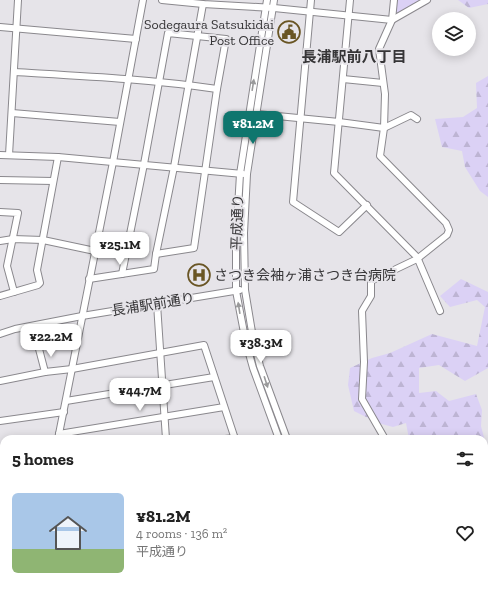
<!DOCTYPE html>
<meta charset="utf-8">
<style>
body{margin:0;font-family:"Zilla Slab","Noto Sans JP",serif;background:#f2f2f2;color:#222;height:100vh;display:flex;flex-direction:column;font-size:15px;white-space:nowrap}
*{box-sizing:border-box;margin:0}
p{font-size:13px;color:#767676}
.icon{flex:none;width:22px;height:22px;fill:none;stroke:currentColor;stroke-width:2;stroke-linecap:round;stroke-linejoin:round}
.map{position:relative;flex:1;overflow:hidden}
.side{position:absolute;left:0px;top:435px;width:488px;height:156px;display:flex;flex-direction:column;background:#fff;border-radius:12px 12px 0 0;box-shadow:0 2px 10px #0003}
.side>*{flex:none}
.controls{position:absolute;left:432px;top:12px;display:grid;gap:8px}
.controls a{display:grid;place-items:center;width:44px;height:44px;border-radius:50%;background:#fff;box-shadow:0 2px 10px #0003;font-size:20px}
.price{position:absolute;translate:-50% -34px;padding:0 9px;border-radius:8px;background:#fff;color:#222;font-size:13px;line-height:26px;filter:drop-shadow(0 1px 2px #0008)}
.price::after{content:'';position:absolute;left:50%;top:24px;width:12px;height:9px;margin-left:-6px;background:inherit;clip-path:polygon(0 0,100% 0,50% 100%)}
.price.on{background:#0f766e;color:#fff}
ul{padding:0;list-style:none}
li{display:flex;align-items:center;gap:12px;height:100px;padding:0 12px}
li+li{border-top:1px solid #e0e0e0}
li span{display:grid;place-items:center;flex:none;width:112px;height:80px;border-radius:6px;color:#555}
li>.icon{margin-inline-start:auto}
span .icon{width:48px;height:48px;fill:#fffc;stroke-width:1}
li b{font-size:17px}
h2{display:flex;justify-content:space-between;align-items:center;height:48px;padding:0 12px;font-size:17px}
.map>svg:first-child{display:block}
.forest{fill:url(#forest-firs)}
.park{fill:#dbd1f5}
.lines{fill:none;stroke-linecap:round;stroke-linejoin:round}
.minor-casing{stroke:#8a888d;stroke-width:8}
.minor{stroke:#fff;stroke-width:6}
.oneway{fill:#9a9a9b}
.labels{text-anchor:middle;stroke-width:4;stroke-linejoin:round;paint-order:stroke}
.poi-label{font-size:14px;fill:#363537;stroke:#e6e4e9;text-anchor:end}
.street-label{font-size:14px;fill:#363537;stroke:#e6e4e9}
.neighbourhood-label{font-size:15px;font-weight:bold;fill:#363537;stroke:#e6e4e9}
</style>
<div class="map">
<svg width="488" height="591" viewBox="0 0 488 591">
<defs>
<pattern id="forest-firs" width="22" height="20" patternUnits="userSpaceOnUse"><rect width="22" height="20" fill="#dbd1f5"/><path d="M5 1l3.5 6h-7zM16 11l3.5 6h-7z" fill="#bdb4d3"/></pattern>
</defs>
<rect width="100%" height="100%" fill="#e6e4e9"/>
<g class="forest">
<polygon points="458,0 488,0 488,4 469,8"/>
<polygon points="488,76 488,197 480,191 465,167 462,151 442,147 435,119 463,117 477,108 476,83"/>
<polygon points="461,279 488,292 488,368 465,381 439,365 419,368 419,393 436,391 449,401 476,394 482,410 481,426 488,453 488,478 484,484 484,439 409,439 406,423 393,427 378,423 354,411 348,385 350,368 372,358 390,353 432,334 477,346 485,307 477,300 450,307 440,296"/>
<polygon points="385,587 469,587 470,591 388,591"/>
</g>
<polygon class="park" points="394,0 427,0 392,20"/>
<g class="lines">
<g class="minor-casing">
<g id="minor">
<polyline points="162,0 203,4 274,8 392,20 427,0"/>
<polyline points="267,0 240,174 236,242 236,291 246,343 253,368 279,439"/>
<polyline points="274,0 247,174 244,233 245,290 253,338 260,366 287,439"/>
<polyline points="311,0 293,202 339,232 367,205"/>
<polyline points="350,0 334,173 417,257 440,311"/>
<polyline points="0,27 136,39"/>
<path d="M14 72C82 76 150 79 217 89"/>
<polyline points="343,79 383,83"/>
<polyline points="12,113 120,122"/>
<polyline points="257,114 339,122 384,128 411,115 417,119"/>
<polyline points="0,155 58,157 243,174"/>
<polyline points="9,155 18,0"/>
<polyline points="0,180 53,181"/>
<polyline points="0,212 18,213 7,266 14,292"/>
<polyline points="0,241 13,239 43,240 95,251"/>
<polyline points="122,274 144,164 168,33 226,39 217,89 194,248 156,254"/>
<polyline points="89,279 154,269 156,254 174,167 203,4"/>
<polyline points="0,296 38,285 40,283 37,270 58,157"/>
<polyline points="157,304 166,439"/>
<polyline points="0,334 15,329 82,316 240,290"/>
<polyline points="39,349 45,372"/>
<polyline points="0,381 45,372 72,369 204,345 235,439"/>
<polyline points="66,401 214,377"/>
<polyline points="0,421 64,412"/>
<polyline points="59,434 224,407"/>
<polyline points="58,439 113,162 143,0"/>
<polyline points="225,439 235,438"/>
<polyline points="385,439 362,399 364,362 362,311 371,296 371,281 417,259 447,235 449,230 446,223 380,156 384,128 385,94 379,49 392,20 394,0"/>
<polyline points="0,456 4,462"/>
<polyline points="0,522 4,519"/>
<polyline points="484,567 488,565"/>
<polyline points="185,587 186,591"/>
<polyline points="284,587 285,591"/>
<polyline points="330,587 330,591"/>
<polyline points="336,587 337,591"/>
<polyline points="59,591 73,589 168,587"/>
<polyline points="379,591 380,587"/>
<polyline points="446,591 454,587"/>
</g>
</g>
<use href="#minor" class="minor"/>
</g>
<defs><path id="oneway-solid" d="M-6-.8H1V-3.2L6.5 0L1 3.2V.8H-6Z"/></defs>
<g class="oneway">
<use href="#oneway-solid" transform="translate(253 85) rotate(-81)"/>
<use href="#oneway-solid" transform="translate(239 308) rotate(-99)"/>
<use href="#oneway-solid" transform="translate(266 382) rotate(72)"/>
</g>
<defs>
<g id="civic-ring" transform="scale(1.15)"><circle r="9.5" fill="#e6e4e9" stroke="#695524" stroke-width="1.5"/><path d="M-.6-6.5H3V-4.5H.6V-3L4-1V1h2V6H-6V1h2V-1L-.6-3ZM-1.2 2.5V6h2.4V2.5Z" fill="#695524"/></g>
<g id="hospital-ring" transform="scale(1.15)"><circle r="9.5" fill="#e6e4e9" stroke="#695524" stroke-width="1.5"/><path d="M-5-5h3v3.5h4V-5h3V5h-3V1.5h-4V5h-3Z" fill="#695524"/></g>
</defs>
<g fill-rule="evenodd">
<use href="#civic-ring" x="289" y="32"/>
<use href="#hospital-ring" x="199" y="275"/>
</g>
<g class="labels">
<g class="poi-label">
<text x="274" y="29">Sodegaura Satsukidai<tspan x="274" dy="16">Post Office</tspan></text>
<text x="214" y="280" text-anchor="start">さつき会袖ヶ浦さつき台病院</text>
</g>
<g class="street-label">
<text transform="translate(237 222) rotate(-88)" y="5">平成通り</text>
<text transform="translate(153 304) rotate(-9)" y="5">長浦駅前通り</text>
</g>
<g class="neighbourhood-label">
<text x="354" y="62">長浦駅前八丁目</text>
</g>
</g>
</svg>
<div class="controls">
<a><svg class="icon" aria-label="layers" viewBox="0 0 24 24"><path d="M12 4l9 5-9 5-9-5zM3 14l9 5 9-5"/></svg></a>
</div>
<b class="price on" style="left:253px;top:145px">¥81.2M</b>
<b class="price" style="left:120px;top:266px">¥25.1M</b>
<b class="price" style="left:51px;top:358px">¥22.2M</b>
<b class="price" style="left:261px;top:364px">¥38.3M</b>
<b class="price" style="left:140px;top:412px">¥44.7M</b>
<section class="side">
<h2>5 homes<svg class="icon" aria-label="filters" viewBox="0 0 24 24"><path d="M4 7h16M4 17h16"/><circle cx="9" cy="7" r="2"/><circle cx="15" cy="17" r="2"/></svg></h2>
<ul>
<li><span style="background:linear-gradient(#a9c7e8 70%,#8fb573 0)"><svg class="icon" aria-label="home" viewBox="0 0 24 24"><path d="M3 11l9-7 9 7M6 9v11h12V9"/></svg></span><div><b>¥81.2M</b><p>4 rooms · 136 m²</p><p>平成通り</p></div><svg class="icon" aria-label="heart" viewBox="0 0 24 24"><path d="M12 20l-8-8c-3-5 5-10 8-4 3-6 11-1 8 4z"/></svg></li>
</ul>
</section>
</div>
